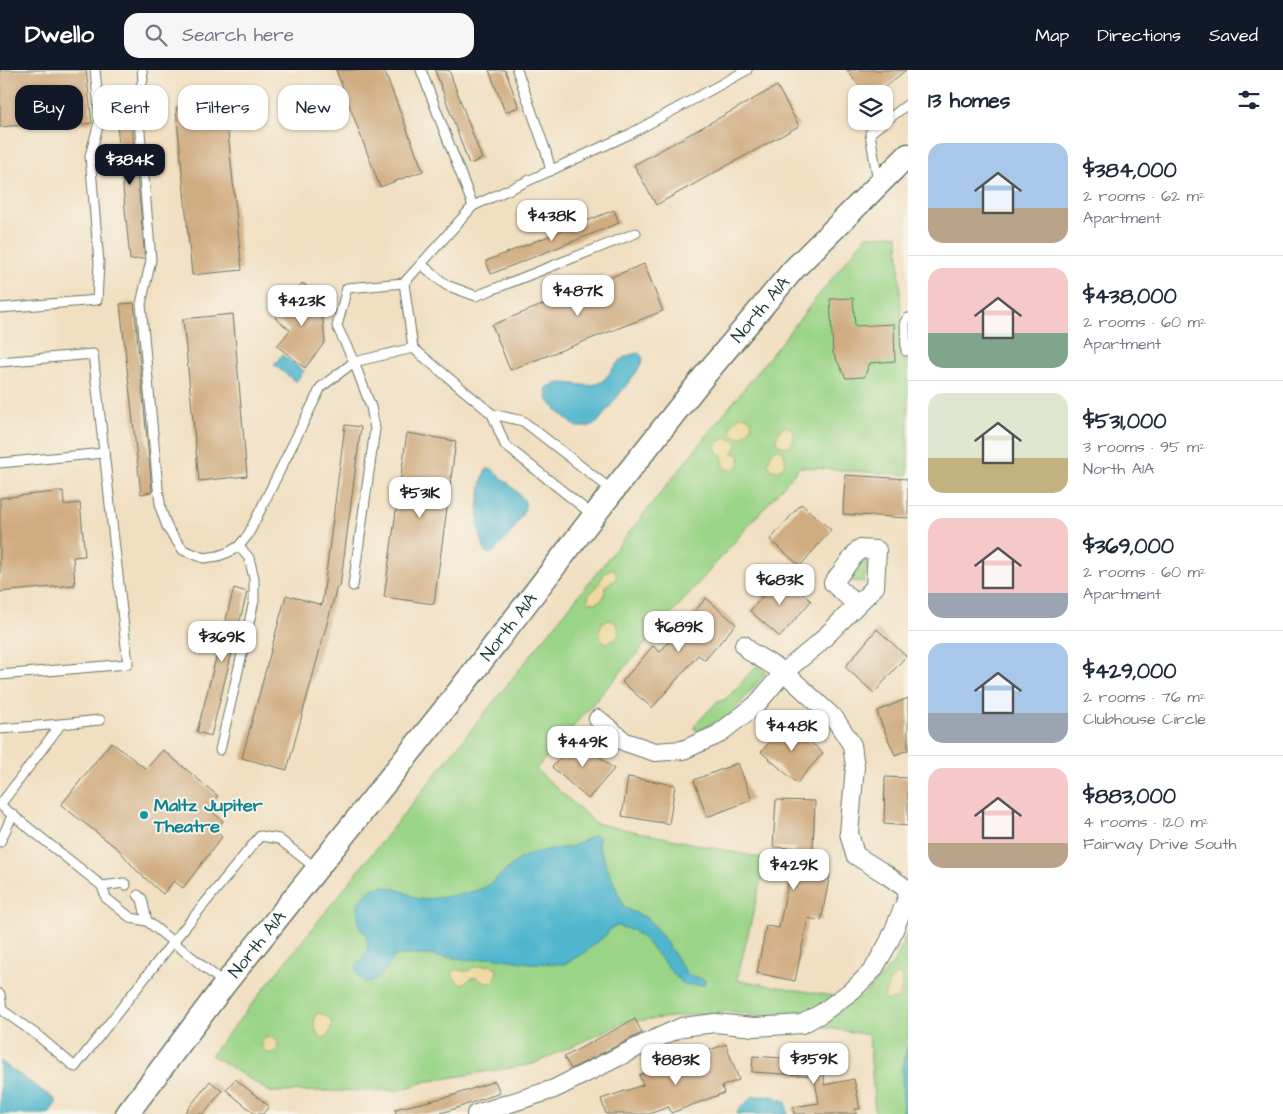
<!DOCTYPE html>
<meta charset="utf-8">
<style>
body{margin:0;font-family:"Architects Daughter",sans-serif;background:#f6f6f7;color:#1f2937;height:100vh;display:flex;flex-direction:column;font-size:19px;white-space:nowrap}
*{box-sizing:border-box;margin:0}
p{font-size:16px;color:#747a83}
.icon{flex:none;width:28px;height:28px;fill:none;stroke:currentColor;stroke-width:2;stroke-linecap:round;stroke-linejoin:round}
.map{position:relative;flex:1;overflow:hidden}
.sheet{display:flex;flex-direction:column;background:#fff;width:375px}
.sheet>*{flex:none}
.top-card{position:absolute;left:15px;top:15px;width:475px;height:45px;display:flex;gap:10px}
.fabs{position:absolute;left:848px;top:15px;display:grid;gap:10px}
.fabs a{display:grid;place-items:center;width:45px;height:45px;border-radius:10px;background:#fff;box-shadow:0 1px 4px #0004;font-size:25px}
.price{position:absolute;translate:-50% -42px;padding:0 11px;border-radius:10px;background:#fff;color:#222;font-size:16px;line-height:32px;filter:drop-shadow(0 1px 2px #0008)}
.price::after{content:'';position:absolute;left:50%;top:30px;width:15px;height:11px;margin-left:-8px;background:inherit;clip-path:polygon(0 0,100% 0,50% 100%)}
.price.selected{background:#111827;color:#fff}
ul{padding:0;list-style:none}
li{display:flex;align-items:center;gap:15px;height:125px;padding:0 20px}
li+li{border-top:1px solid #e0e1e3}
li span{display:grid;place-items:center;flex:none;width:140px;height:100px;border-radius:15px;color:#555}
li>.icon{margin-inline-start:auto}
span .icon{width:60px;height:60px;fill:#fffc;stroke-width:1}
li b{font-size:21px}
h2{display:flex;justify-content:space-between;align-items:center;height:60px;padding:0 20px;font-size:21px}
.pill{padding:0 18px;border-radius:15px;background:#fff;box-shadow:0 1px 4px #0004;font-size:18px;line-height:45px}
.pill.selected{background:#111827;color:#fff}
header{display:flex;align-items:center;gap:30px;box-sizing:border-box;height:70px;padding:0 25px;background:#111827;color:#fff}
header strong{font-size:24px}
nav{display:flex;gap:28px;margin-inline-start:auto;font-size:18px}
.search{width:350px;height:45px;background:#f6f6f7;display:flex;align-items:center;gap:12px;box-sizing:border-box;padding:0 18px;border-radius:15px;color:#747a83;font-size:19px}
main{display:flex;flex:1;min-height:0}
.map>svg:first-child{display:block}
.green{fill:#9ad486;stroke:#5c885d}
.sand{fill:#eeda9e;stroke:#868c69}
.water{fill:#50b6ce;stroke:#387a81}
.building{fill:#d0ac81}
.lines{fill:none;stroke-linecap:round;stroke-linejoin:round}
.service-casing{stroke:#687665;stroke-width:11}
.minor-casing{stroke:#687665;stroke-width:20}
.tertiary-casing{stroke:#687665;stroke-width:25}
.service{stroke:#fff;stroke-width:9}
.minor{stroke:#fff;stroke-width:18}
.tertiary{stroke:#fff;stroke-width:22}
.culture-dot{fill:#0f9aa8;stroke:#f7f3e8;stroke-width:2}
.labels{text-anchor:middle;stroke-width:4;stroke-linejoin:round;paint-order:stroke}
.street-label{font-size:18px;fill:#1f3d34;stroke:#f7f3e8}
.culture-label{font-size:18px;font-weight:bold;fill:#0d838f;stroke:#f7f3e8;text-anchor:start}
</style>
<header>
<strong>Dwello</strong>
<div class="search"><svg class="icon" aria-label="search" viewBox="0 0 24 24"><circle cx="10" cy="10" r="6"/><path d="M15 15l6 6"/></svg>Search here</div>
<nav><a>Map</a><a>Directions</a><a>Saved</a></nav>
</header>
<main>
<div class="map">
<svg width="908" height="1044" viewBox="0 0 908 1044">
<rect width="100%" height="100%" fill="#f7f3e8"/>
<filter id="ink" filterUnits="userSpaceOnUse"><feTurbulence type="fractalNoise" baseFrequency=".02" numOctaves="2"/><feDisplacementMap in="SourceGraphic" scale="10" xChannelSelector="R" yChannelSelector="G"/><feConvolveMatrix kernelMatrix="1 2 1 2 8 2 1 2 1" color-interpolation-filters="sRGB"/></filter>
<filter id="wash" filterUnits="userSpaceOnUse"><feTurbulence type="fractalNoise" baseFrequency=".0096" numOctaves="4" result="noise"/><feDisplacementMap in="SourceGraphic" scale="20" xChannelSelector="R" yChannelSelector="G"/><feGaussianBlur stdDeviation="1.12" result="paint"/><feColorMatrix in="noise" values="0 0 0 0 0 0 0 0 0 0 0 0 0 0 0 0 0 1.4 0 .05"/><feComposite in="paint" operator="in"/></filter>
<g filter="url(#wash)">
<rect width="100%" height="100%" fill="#f1dfc1"/>
<g class="green">
<polygon points="898,165 903,290 908,291 908,405 800,397 536,699 595,753 766,789 737,910 833,926 862,927 894,892 908,862 908,1044 875,1044 869,965 730,941 625,952 533,994 424,1012 401,1020 270,1022 211,985 866,166"/>
<polygon points="864,490 867,493 864,512 849,511 847,510 847,509 860,491"/>
<path d="M756 596C760 596 763 598 765 602L764 605 727 649 698 660 694 659 695 655 716 633 725 629 729 626Z"/>
</g>
<g class="sand">
<path d="M742 346C760 348 749 365 738 368L731 363C730 355 734 349 742 346Z"/>
<path d="M786 356 794 360C795 368 793 377 783 377L777 374C775 366 779 359 786 356Z"/>
<path d="M725 368C731 368 733 370 737 374L736 378 733 382 734 384H738C743 393 735 404 726 398 722 395 724 390 722 386 720 384 717 382 716 380 716 373 719 371 725 368Z"/>
<path d="M776 379H779C791 387 785 403 771 400L768 393 771 384Z"/>
<path d="M611 499H614C620 510 613 511 605 516 604 520 605 525 603 528 600 533 587 536 588 527 589 524 593 520 596 518 600 513 602 505 607 501 608 500 610 500 611 499Z"/>
<path d="M609 550 615 552C622 563 619 570 606 573L601 569 599 561 602 553Z"/>
<path d="M491 895 496 898C498 904 496 913 487 913 483 913 479 909 476 907 464 909 462 923 452 904 457 896 459 902 467 901 472 900 470 899 474 897 480 895 485 897 491 895Z"/>
<path d="M897 905H901C902 918 904 932 885 930L884 927C887 919 889 908 897 905Z"/>
<path d="M319 943C335 947 336 963 321 969 316 963 312 951 316 944Z"/>
<circle cx="270" cy="975" r="8"/>
</g>
<g class="water">
<path d="M639 283 643 288 641 294 636 303 597 353 588 357H576L555 339 548 331 546 319C559 306 580 319 596 314 613 309 611 286 639 283Z"/>
<polygon points="282,285 304,301 296,312 274,295"/>
<path d="M487 399H492C498 405 523 425 525 432 529 442 499 481 489 484L485 482C483 474 480 466 479 459 477 447 479 408 487 399Z"/>
<path d="M594 765 599 767 598 775 624 837 633 842 647 848 660 863 687 904 705 910 704 915H685L676 907 645 870 632 860 617 856 612 857 606 865 584 883 564 894 529 893 491 887 476 890 463 889 425 885H404L394 886C390 895 375 919 363 911 360 909 357 904 356 901 355 893 363 890 366 884 369 878 367 870 366 864L361 860 358 850V834L360 830 373 818 383 816 399 820 419 829 436 828 464 824 486 817 518 790 533 783 552 779 571 777Z"/>
<polygon points="908,975 908,1044 903,1044 902,999"/>
<polygon points="0,991 57,1031 49,1044 0,1044"/>
<polygon points="753,1026 773,1026 786,1032 788,1044 737,1044 739,1039"/>
</g>
<g id="blocks">
<g class="building">
<polygon points="0,0 86,0 92,53 66,56 66,51 0,57"/>
<polygon points="336,0 384,0 423,101 380,117"/>
<polygon points="435,0 449,0 482,89 469,94"/>
<polygon points="489,0 505,0 519,37 505,42"/>
<polygon points="847,0 906,0 876,24 865,24"/>
<polygon points="777,16 799,56 656,135 634,95"/>
<polygon points="225,33 242,200 192,205 176,38"/>
<polygon points="131,43 145,188 130,190 116,44"/>
<polygon points="614,140 619,153 491,204 486,191"/>
<polygon points="644,194 663,241 510,300 492,255"/>
<polygon points="302,213 315,223 309,230 322,241 325,272 305,298 277,276 290,260 275,248"/>
<polygon points="853,228 855,256 894,254 895,291 870,293 864,307 846,308 833,283 830,229"/>
<polygon points="134,233 152,422 141,424 120,234"/>
<polygon points="233,244 247,406 199,411 183,249"/>
<polygon points="345,355 361,357 340,517 337,517 287,700 242,688 286,525 322,535"/>
<polygon points="407,363 456,371 434,534 384,527"/>
<polygon points="845,405 908,409 908,448 843,444"/>
<polygon points="63,421 64,435 80,433 85,486 73,487 75,515 0,522 0,428"/>
<polygon points="801,434 831,460 800,496 770,470"/>
<polygon points="781,505 811,531 780,567 750,541"/>
<polygon points="234,518 247,522 211,666 197,662"/>
<polygon points="706,528 736,554 705,590 698,585 652,638 622,612 653,576 660,582"/>
<polygon points="877,559 906,586 874,623 845,597"/>
<polygon points="908,628 908,680 895,685 878,646 878,641"/>
<polygon points="787,652 823,683 797,713 761,682"/>
<polygon points="578,668 614,699 588,729 552,697"/>
<polygon points="111,672 146,699 163,680 218,726 209,739 223,751 215,761 222,767 183,818 174,811 163,824 137,801 118,779 61,735"/>
<polygon points="738,693 752,730 707,747 694,710"/>
<polygon points="628,707 675,715 669,754 622,746"/>
<polygon points="885,707 908,708 908,756 884,754"/>
<polygon points="776,730 815,731 812,801 830,804 821,851 808,848 795,911 757,903 766,856 779,858 795,778 773,777"/>
<polygon points="635,949 642,963 571,999 564,987"/>
<polygon points="726,974 739,1010 722,1016 724,1023 671,1043 669,1037 649,1044 606,1044 601,1029 643,1015 639,1005 667,994 672,1007 701,996 697,985"/>
<polygon points="753,986 825,991 824,1015 854,1009 860,1039 855,1039 856,1044 794,1044 793,1037 819,1033 814,1006 752,1002"/>
<polygon points="235,1009 269,1036 263,1044 255,1044 226,1020"/>
<polygon points="210,1011 222,1021 204,1044 184,1044"/>
<polygon points="495,1011 500,1023 448,1041 435,1044 396,1044 395,1039 451,1026"/>
</g>
</g>
</g>
<g filter="url(#ink)">
<use href="#blocks" fill-opacity="0" stroke="#687665" stroke-width="1"/>
<g class="lines">
<g class="service-casing">
<g id="service">
<polyline points="142,0 143,10 137,27 151,190 141,234 158,418 161,440 168,459 183,480 204,488 218,486 229,482 239,476 248,465 321,317 354,292 413,278 404,213 347,218 337,256 354,292 371,337 375,359 353,516"/>
<polyline points="421,0 473,136"/>
<polyline points="517,0 546,82 551,101"/>
<polyline points="878,112 870,63 908,34"/>
<polyline points="421,194 446,215 476,226 636,163"/>
<polyline points="404,213 473,136 630,64 747,0"/>
<polyline points="0,238 97,230 99,193 90,86 100,49 95,0"/>
<polyline points="908,248 905,252 906,281 908,281"/>
<polyline points="413,278 492,344 523,351 613,421"/>
<polyline points="0,292 93,284 128,594 0,605"/>
<polyline points="492,344 505,375 594,446"/>
<polyline points="0,393 104,383"/>
<polyline points="0,659 61,654"/>
<polyline points="220,680 254,531 254,508 249,488 239,476"/>
<polyline points="0,735 102,816 124,813 126,815"/>
<polyline points="0,735 61,654 100,650"/>
<polyline points="0,772 13,744"/>
<polyline points="102,816 106,828 131,848 147,851 225,914"/>
<polyline points="138,825 142,829 147,851"/>
<polyline points="0,924 2,940 37,965 75,997 173,872 260,766 279,769 317,799"/>
</g>
</g>
<g class="minor-casing">
<g id="minor">
<polyline points="744,575 749,581 784,602 835,649 852,675 855,697 849,763 855,785 887,805 908,820"/>
<polyline points="598,649 625,672 655,682 683,680 717,665 756,635 784,602 817,575 875,517 877,480 859,479 833,513 857,535"/>
<polyline points="476,1044 554,1019 644,974 682,957 715,953 754,957 802,954 822,943 854,919 873,900 889,872 908,826"/>
</g>
</g>
<g class="tertiary-casing">
<g id="tertiary">
<path id="s1" d="M127 1044 225 914 451 631 613 421 705 305 793 200 908 85"/>
</g>
</g>
<use href="#service" class="service"/>
<use href="#minor" class="minor"/>
<use href="#tertiary" class="tertiary"/>
</g>
</g>
<circle class="culture-dot" cx="144" cy="745" r="5"/>
<g class="labels">
<g class="street-label">
<text dy="6" stroke="none"><textPath href="#s1" startOffset="1024">North A1A</textPath></text>
<text dy="6" stroke="none"><textPath href="#s1" startOffset="619">North A1A</textPath></text>
<text dy="6" stroke="none"><textPath href="#s1" startOffset="214">North A1A</textPath></text>
</g>
<g class="culture-label">
<text x="154" y="741">Maltz Jupiter<tspan x="154" dy="21">Theatre</tspan></text>
</g>
</g>
</svg>
<div class="fabs">
<a><svg class="icon" aria-label="layers" viewBox="0 0 24 24"><path d="M12 4l9 5-9 5-9-5zM3 14l9 5 9-5"/></svg></a>
</div>
<b class="price selected" style="left:130px;top:116px">$384K</b>
<b class="price" style="left:552px;top:172px">$438K</b>
<b class="price" style="left:578px;top:247px">$487K</b>
<b class="price" style="left:302px;top:257px">$423K</b>
<b class="price" style="left:420px;top:449px">$531K</b>
<b class="price" style="left:780px;top:536px">$683K</b>
<b class="price" style="left:679px;top:583px">$689K</b>
<b class="price" style="left:222px;top:593px">$369K</b>
<b class="price" style="left:792px;top:682px">$448K</b>
<b class="price" style="left:583px;top:698px">$449K</b>
<b class="price" style="left:794px;top:821px">$429K</b>
<b class="price" style="left:814px;top:1015px">$359K</b>
<b class="price" style="left:676px;top:1016px">$883K</b>
<div class="top-card">
<a class="pill selected">Buy</a>
<a class="pill">Rent</a>
<a class="pill">Filters</a>
<a class="pill">New</a>
</div>
</div>
<section class="sheet">
<h2>13 homes<svg class="icon" aria-label="filters" viewBox="0 0 24 24"><path d="M4 7h16M4 17h16"/><circle cx="9" cy="7" r="2"/><circle cx="15" cy="17" r="2"/></svg></h2>
<ul>
<li><span style="background:linear-gradient(#a9c7e8 65%,#b9a48a 0)"><svg class="icon" aria-label="home" viewBox="0 0 24 24"><path d="M3 11l9-7 9 7M6 9v11h12V9"/></svg></span><div><b>$384,000</b><p>2 rooms · 62 m²</p><p>Apartment</p></div></li>
<li><span style="background:linear-gradient(#f6c9c9 65%,#7fa58c 0)"><svg class="icon" aria-label="home" viewBox="0 0 24 24"><path d="M3 11l9-7 9 7M6 9v11h12V9"/></svg></span><div><b>$438,000</b><p>2 rooms · 60 m²</p><p>Apartment</p></div></li>
<li><span style="background:linear-gradient(#dfe7d0 65%,#c2b280 0)"><svg class="icon" aria-label="home" viewBox="0 0 24 24"><path d="M3 11l9-7 9 7M6 9v11h12V9"/></svg></span><div><b>$531,000</b><p>3 rooms · 95 m²</p><p>North A1A</p></div></li>
<li><span style="background:linear-gradient(#f6c9c9 75%,#9aa5b1 0)"><svg class="icon" aria-label="home" viewBox="0 0 24 24"><path d="M3 11l9-7 9 7M6 9v11h12V9"/></svg></span><div><b>$369,000</b><p>2 rooms · 60 m²</p><p>Apartment</p></div></li>
<li><span style="background:linear-gradient(#a9c7e8 70%,#9aa5b1 0)"><svg class="icon" aria-label="home" viewBox="0 0 24 24"><path d="M3 11l9-7 9 7M6 9v11h12V9"/></svg></span><div><b>$429,000</b><p>2 rooms · 76 m²</p><p>Clubhouse Circle</p></div></li>
<li><span style="background:linear-gradient(#f6c9c9 75%,#b9a48a 0)"><svg class="icon" aria-label="home" viewBox="0 0 24 24"><path d="M3 11l9-7 9 7M6 9v11h12V9"/></svg></span><div><b>$883,000</b><p>4 rooms · 120 m²</p><p>Fairway Drive South</p></div></li>
</ul>
</section>
</main>
